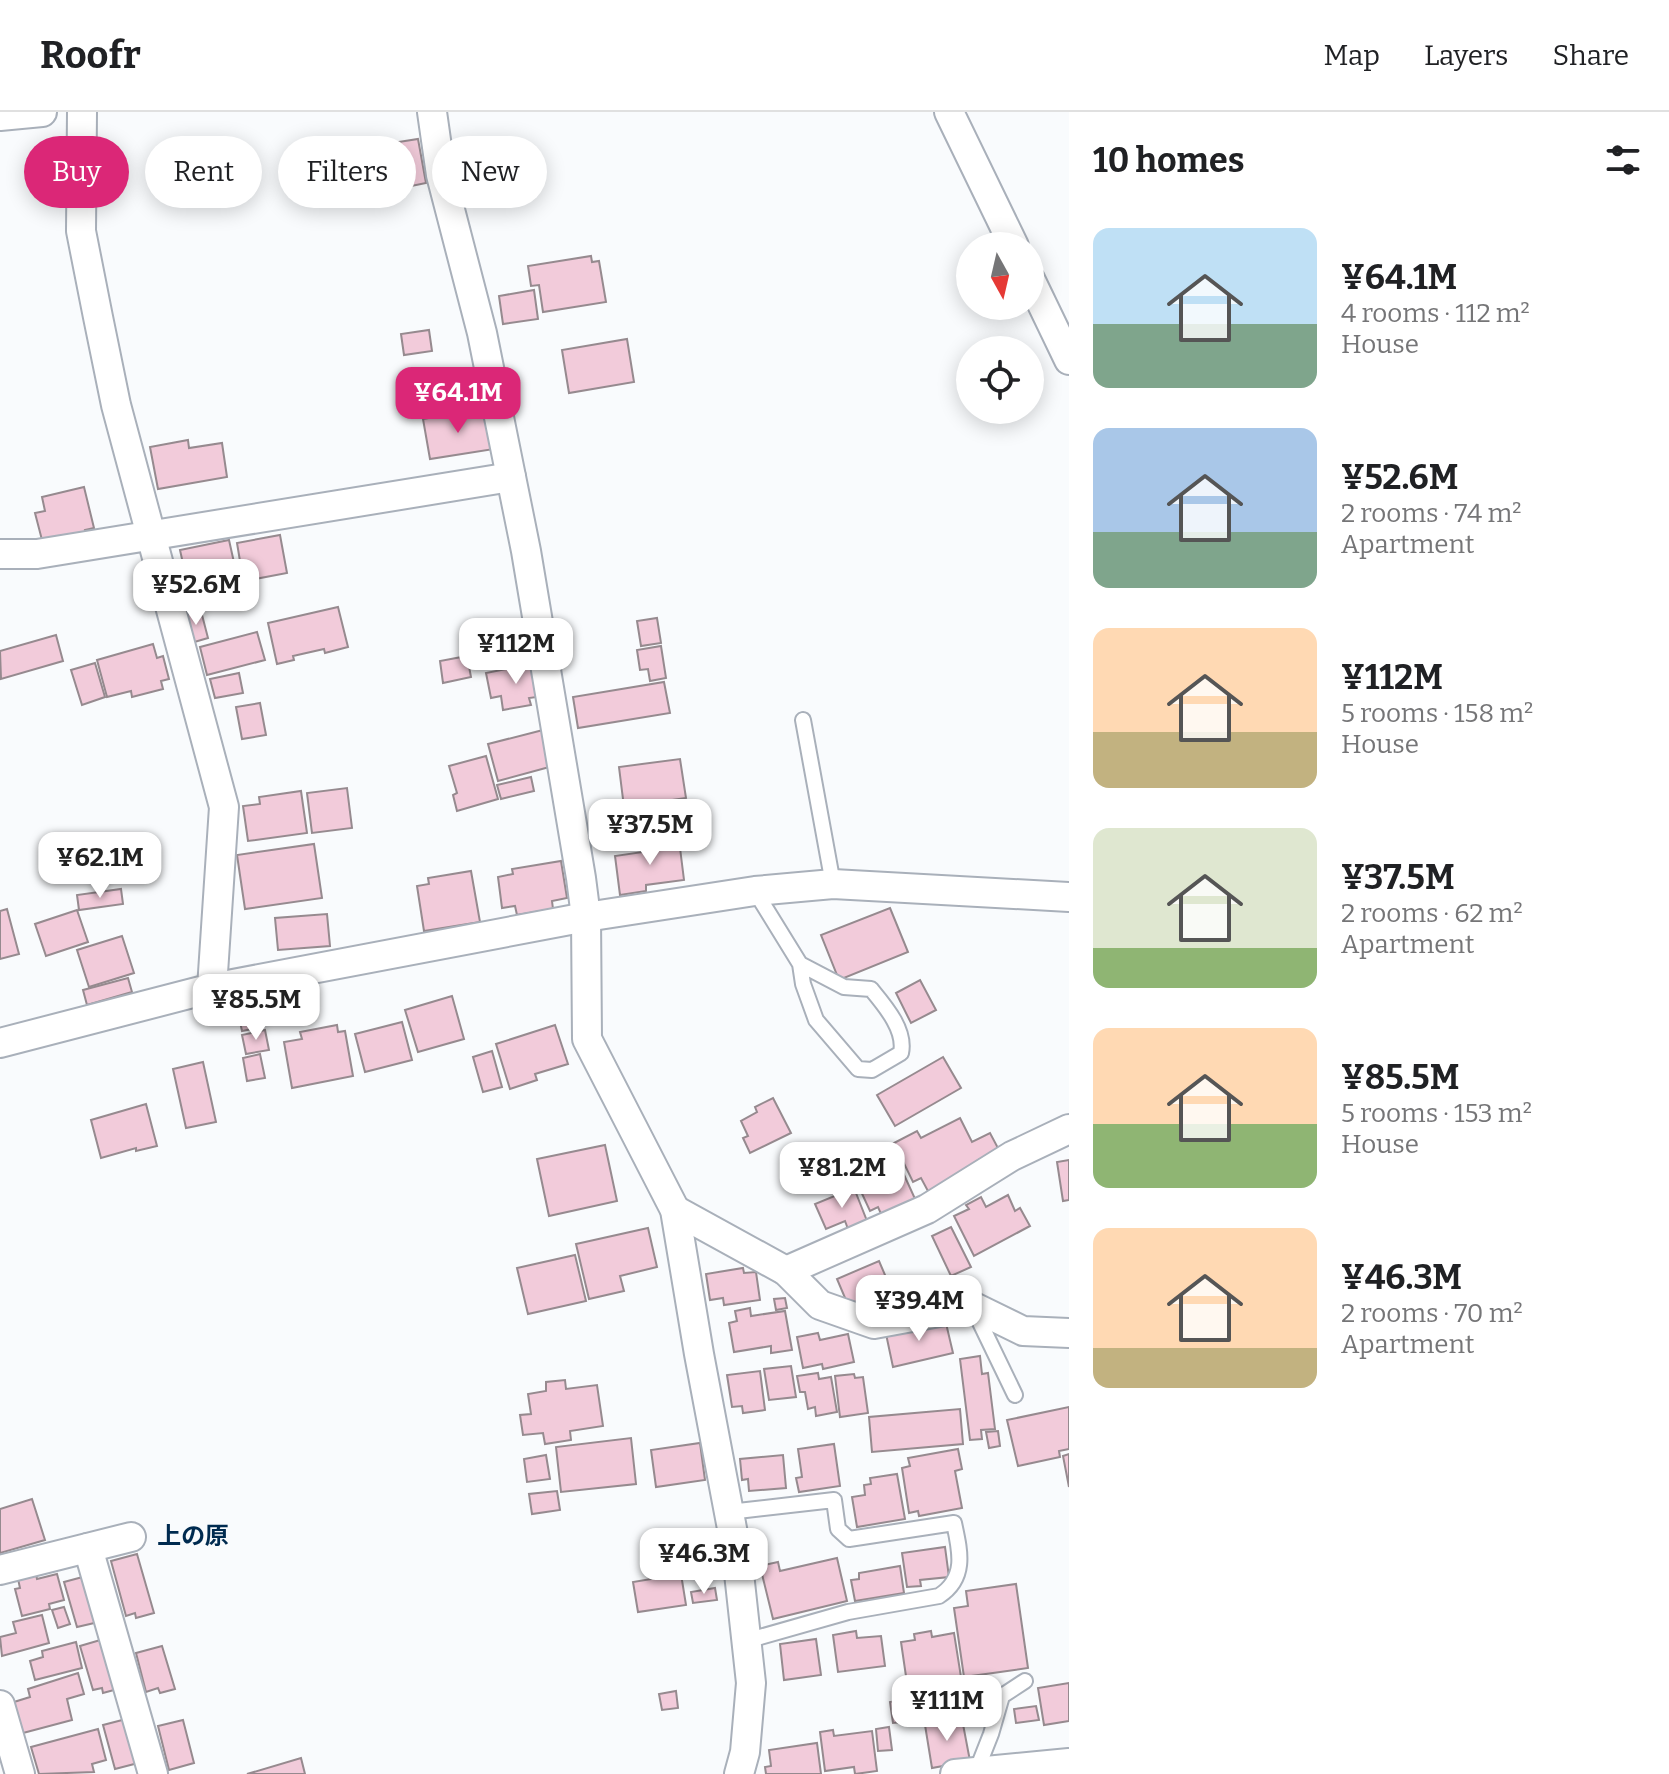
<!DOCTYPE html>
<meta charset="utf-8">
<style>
body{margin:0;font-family:Bitter,"Noto Sans JP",serif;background:#f6f6f6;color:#202124;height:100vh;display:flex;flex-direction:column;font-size:30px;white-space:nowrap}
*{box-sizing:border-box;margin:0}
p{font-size:26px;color:#757577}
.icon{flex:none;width:44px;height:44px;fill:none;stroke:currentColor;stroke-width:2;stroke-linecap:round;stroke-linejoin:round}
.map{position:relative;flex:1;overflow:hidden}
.drawer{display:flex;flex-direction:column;background:#fff;width:600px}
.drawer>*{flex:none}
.hud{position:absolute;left:24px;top:24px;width:760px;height:72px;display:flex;gap:16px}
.needle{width:52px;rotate:172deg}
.tools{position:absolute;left:956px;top:120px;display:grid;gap:16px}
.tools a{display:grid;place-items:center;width:88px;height:88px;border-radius:50%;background:#fff;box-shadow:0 4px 20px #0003;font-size:40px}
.price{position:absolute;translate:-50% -68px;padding:0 18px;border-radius:16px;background:#fff;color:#222;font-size:26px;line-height:52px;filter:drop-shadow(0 2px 4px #0008)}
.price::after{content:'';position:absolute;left:50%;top:48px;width:24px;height:18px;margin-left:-12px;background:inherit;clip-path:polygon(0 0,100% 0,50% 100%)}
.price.current{background:#db2777;color:#fff}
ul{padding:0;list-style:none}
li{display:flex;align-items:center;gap:24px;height:200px;padding:0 24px}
li span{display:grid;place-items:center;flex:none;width:224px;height:160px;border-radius:16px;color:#555}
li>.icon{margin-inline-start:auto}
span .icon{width:96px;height:96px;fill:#fffc;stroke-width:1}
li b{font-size:34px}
h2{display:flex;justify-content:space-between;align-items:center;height:96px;padding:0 24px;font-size:34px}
.pill{padding:0 28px;border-radius:36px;background:#fff;box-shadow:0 4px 20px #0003;font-size:28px;line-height:72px}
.pill.current{background:#db2777;color:#fff}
header{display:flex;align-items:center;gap:48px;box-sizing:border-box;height:112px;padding:0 40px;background:#fff;border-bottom:2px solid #e0e0e0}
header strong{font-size:38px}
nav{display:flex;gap:44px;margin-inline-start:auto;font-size:28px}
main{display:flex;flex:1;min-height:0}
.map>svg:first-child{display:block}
.building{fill:#f2cbda;stroke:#968a8f;stroke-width:2}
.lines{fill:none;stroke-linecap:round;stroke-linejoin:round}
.service-casing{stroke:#a9b0ba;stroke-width:18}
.minor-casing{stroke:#a9b0ba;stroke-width:32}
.service{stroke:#fff;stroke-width:14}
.minor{stroke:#fff;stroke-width:28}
.labels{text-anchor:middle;stroke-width:7;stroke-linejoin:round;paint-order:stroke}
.neighbourhood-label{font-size:24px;font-weight:bold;fill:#002b50;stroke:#f9fbfd}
</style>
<header>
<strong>Roofr</strong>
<nav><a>Map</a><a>Layers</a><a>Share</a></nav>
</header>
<main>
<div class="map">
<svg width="1069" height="1662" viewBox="0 0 1069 1662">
<rect width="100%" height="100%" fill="#f9fbfd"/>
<g class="building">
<polygon points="418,27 426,71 377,81 370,45 394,41 392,31"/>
<polygon points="591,144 592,150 599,149 606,190 543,200 539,173 531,174 528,154"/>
<polygon points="534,178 538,207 503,212 499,184"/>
<polygon points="429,218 432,239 404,243 401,222"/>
<polygon points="627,227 634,270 569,281 562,238"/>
<polygon points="463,300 464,304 488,300 494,337 430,347 423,307"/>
<polygon points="188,328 189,336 222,331 227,365 158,377 150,335"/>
<polygon points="84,375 94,416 85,418 87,426 42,428 35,401 45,399 42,385"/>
<polygon points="280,423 287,461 255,467 253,459 242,461 237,431"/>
<polygon points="229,428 235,455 186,465 180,438"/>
<polygon points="338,495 348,535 325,541 324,537 293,544 294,548 277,552 268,511"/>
<polygon points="201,499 208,526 191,531 184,503"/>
<polygon points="657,506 661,531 641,534 637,509"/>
<polygon points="257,520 265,548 207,563 200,535"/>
<polygon points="56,523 63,549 1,567 0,539"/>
<polygon points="153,532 157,546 163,544 169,567 161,569 163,577 132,585 131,579 107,585 97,548"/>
<polygon points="661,534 666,566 650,569 648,557 640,558 637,538"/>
<polygon points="467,544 471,565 443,571 440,549"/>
<polygon points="95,551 105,585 82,593 71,558"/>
<polygon points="537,551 544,584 529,586 531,593 503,598 501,584 491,586 486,561"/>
<polygon points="239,561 243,581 215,586 210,567"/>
<polygon points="664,570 670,601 578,616 573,585"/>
<polygon points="260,591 266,623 242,627 236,595"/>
<polygon points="543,618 553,654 498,669 488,632"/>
<polygon points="486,644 498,687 457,699 453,683 457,681 449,654"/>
<polygon points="680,647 686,686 624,695 619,655"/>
<polygon points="531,665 534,679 501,687 497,673"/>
<polygon points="347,676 352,716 312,721 307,681"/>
<polygon points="301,679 307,721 248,729 243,694 260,692 259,685"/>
<polygon points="679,728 684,768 646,773 646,779 620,783 615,744 643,740 642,733"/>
<polygon points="314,732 322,786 245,797 237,743"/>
<polygon points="561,749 567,786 552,789 553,797 517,803 515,794 502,796 498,765 513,762 512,757"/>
<polygon points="471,759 480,810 424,819 417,774 429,772 428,766"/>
<polygon points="121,777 123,792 79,798 77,783"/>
<polygon points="890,796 908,840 839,868 821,823"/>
<polygon points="7,797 19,842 0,847 0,799"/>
<polygon points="77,798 88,830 46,844 35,812"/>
<polygon points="327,802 330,834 278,838 275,806"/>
<polygon points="122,824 134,861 89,875 77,838"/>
<polygon points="128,866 132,880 87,893 83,878"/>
<polygon points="920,868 936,898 911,911 896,881"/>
<polygon points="452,884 464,927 418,940 405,898"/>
<polygon points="260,896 263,915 242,919 238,900"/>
<polygon points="402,910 412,948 365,960 355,922"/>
<polygon points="337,913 338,920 345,919 353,964 292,976 284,930 302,927 300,920"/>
<polygon points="555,913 568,952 535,962 537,968 510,977 496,932"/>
<polygon points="265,918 269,938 246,942 242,923"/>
<polygon points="492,939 502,975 483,980 473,945"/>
<polygon points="260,942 265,966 247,969 243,946"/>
<polygon points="943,945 961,976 895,1014 877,983"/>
<polygon points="203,950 216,1010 186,1016 173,957"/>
<polygon points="773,986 791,1021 750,1041 743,1026 748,1024 741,1009 757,1000 755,995"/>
<polygon points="146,992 157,1034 136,1039 136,1036 101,1046 91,1008"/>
<polygon points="960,1006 972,1030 990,1021 999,1038 978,1048 959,1066 929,1081 921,1066 913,1070 894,1031 917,1019 921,1026"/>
<polygon points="605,1033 617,1089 549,1104 537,1047"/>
<polygon points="1069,1048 1069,1088 1063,1089 1057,1050"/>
<polygon points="900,1054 916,1089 882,1104 878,1095 870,1099 858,1073"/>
<polygon points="847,1055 853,1070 841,1074 835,1059"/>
<polygon points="854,1076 867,1109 848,1117 845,1109 826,1117 815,1092"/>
<polygon points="1008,1083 1015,1099 1020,1096 1030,1114 974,1144 954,1104 969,1097 966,1093 981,1085 986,1095"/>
<polygon points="951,1115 971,1155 951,1164 932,1124"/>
<polygon points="648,1116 657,1155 620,1164 624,1179 589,1187 576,1132"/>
<polygon points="575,1143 586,1189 528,1202 517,1156"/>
<polygon points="879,1149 894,1184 864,1197 860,1188 848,1193 837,1167"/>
<polygon points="743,1156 744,1161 756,1160 760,1188 724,1193 723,1186 710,1188 706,1162"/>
<polygon points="785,1186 787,1196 776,1198 774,1187"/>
<polygon points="750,1196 751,1204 785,1199 792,1238 771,1241 771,1234 734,1240 729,1211 737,1209 735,1199"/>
<polygon points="945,1207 953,1241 893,1255 886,1222"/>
<polygon points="818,1221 820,1228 848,1222 854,1250 823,1257 822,1252 803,1256 797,1225"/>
<polygon points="980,1244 982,1262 988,1261 995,1317 981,1318 982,1327 970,1328 960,1247"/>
<polygon points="791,1254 796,1285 769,1288 764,1257"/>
<polygon points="760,1259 765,1298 743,1301 742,1294 732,1295 727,1263"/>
<polygon points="818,1261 819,1267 831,1265 837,1300 816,1304 815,1295 808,1297 805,1280 800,1280 797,1264"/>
<polygon points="854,1262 855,1266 863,1265 868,1301 840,1305 835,1264"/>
<polygon points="565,1268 566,1277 597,1273 603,1314 570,1319 571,1328 545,1332 543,1321 523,1323 520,1303 531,1302 528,1282 546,1279 546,1270"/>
<polygon points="1069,1295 1069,1337 1059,1339 1060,1345 1018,1354 1007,1308"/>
<polygon points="960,1297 963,1332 872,1340 869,1305"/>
<polygon points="998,1319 1000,1334 989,1336 986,1320"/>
<polygon points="631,1326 636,1372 561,1380 556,1335"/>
<polygon points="700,1331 705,1368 656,1375 651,1338"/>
<polygon points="834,1332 840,1374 799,1380 796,1366 802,1365 798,1337"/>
<polygon points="958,1337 962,1357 955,1359 962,1396 919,1404 918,1399 909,1401 902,1356 910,1354 908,1346"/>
<polygon points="1069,1342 1069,1375 1063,1344"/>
<polygon points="546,1343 550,1367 527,1370 524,1347"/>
<polygon points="783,1343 786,1376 749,1379 748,1367 742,1368 740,1347"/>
<polygon points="897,1362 905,1407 857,1415 852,1385 865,1383 864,1373 871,1372 870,1366"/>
<polygon points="557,1379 560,1398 532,1402 529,1382"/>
<polygon points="32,1387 45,1428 0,1441 0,1397"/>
<polygon points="945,1435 949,1465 920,1468 921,1474 907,1475 902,1441"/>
<polygon points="137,1442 154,1501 136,1506 135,1501 126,1504 111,1449"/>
<polygon points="837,1446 847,1489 773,1507 760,1454 778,1450 780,1459"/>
<polygon points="900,1454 904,1481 855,1489 851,1468 859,1467 859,1461"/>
<polygon points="36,1462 37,1467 57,1462 64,1488 49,1492 50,1497 22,1504 15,1477 20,1476 18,1467"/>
<polygon points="681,1462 686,1493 638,1500 633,1470"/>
<polygon points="90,1463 103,1509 77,1515 64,1470"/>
<polygon points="1016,1472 1028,1556 964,1565 954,1496 968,1494 966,1479"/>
<polygon points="715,1476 717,1488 693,1491 691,1480"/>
<polygon points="64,1495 70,1512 58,1516 52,1498"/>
<polygon points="42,1503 49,1531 2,1544 0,1525 16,1521 13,1510"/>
<polygon points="856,1519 857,1526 881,1524 885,1554 838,1560 833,1523"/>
<polygon points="931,1519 932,1525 954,1521 961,1565 955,1566 957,1578 930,1582 929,1575 908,1578 901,1530 915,1528 914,1522"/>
<polygon points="107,1526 114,1578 103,1581 102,1576 93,1578 80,1534"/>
<polygon points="816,1527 821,1563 784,1568 780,1532"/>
<polygon points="76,1530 82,1556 35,1568 30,1549 43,1545 42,1539"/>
<polygon points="162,1534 175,1577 160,1581 158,1576 146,1580 136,1541"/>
<polygon points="78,1561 84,1582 67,1587 72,1608 23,1621 14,1590 30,1585 28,1577"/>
<polygon points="1069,1571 1069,1609 1044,1613 1038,1576"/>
<polygon points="676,1579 678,1596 662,1598 659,1582"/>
<polygon points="911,1587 913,1609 893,1611 890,1590"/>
<polygon points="1036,1594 1039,1608 1016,1611 1014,1597"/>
<polygon points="130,1606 142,1650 115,1657 103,1613"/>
<polygon points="962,1607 970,1649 932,1656 925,1613"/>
<polygon points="183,1608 194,1651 169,1658 158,1614"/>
<polygon points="889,1615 892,1638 878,1639 876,1617"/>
<polygon points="98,1617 106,1648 92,1652 94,1660 39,1662 31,1635"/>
<polygon points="833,1618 834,1624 872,1619 877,1659 855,1662 854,1655 825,1659 820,1620"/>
<polygon points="817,1631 821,1662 766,1662 765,1655 771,1654 769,1638"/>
<polygon points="301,1646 305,1662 247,1662"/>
</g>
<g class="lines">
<g class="service-casing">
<g id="service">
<polyline points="803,608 833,772"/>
<path d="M755 779 800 852 803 872 816 908 858 957 872 958 901 941C906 918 885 894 871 877L844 875 800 852"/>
<polyline points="974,1198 1015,1283"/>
<path d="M729 1400 834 1388 838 1417 849 1427 954 1411C960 1439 967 1466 939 1484L848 1500 746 1529"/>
<polyline points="976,1660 991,1622 1002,1584 1025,1569"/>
</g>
</g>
<g class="minor-casing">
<g id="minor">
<polyline points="82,0 81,119 98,205 116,293 224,695 212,876"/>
<polyline points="432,0 441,63 482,221 526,439 581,766 586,805 587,927 675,1098 699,1242 737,1443 751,1571 745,1640 739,1662"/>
<polyline points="949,0 1014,134"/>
<polyline points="0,4 42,0"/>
<polyline points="1030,167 1069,248"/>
<polyline points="0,442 37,442 511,365"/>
<polyline points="0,931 212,876 586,805 755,779 833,772 1069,785"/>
<polyline points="675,1098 786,1159 820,1193 874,1212 972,1194 1023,1219 1069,1221"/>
<polyline points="786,1159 927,1097 1012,1044 1069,1017"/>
<polyline points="88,1436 153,1662"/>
<polyline points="0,1458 131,1425"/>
<polyline points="0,1593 20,1662"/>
<polyline points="955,1662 1069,1651"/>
</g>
</g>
<use href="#service" class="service"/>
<use href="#minor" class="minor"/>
</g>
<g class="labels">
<g class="neighbourhood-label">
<text x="193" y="1432">上の原</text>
</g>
</g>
</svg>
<div class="tools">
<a><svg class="needle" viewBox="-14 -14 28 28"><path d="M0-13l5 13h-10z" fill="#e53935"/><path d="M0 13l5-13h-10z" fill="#757577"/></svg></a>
<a><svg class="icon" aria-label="locate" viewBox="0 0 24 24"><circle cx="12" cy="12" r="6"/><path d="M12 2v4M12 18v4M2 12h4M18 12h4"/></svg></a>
</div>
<b class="price current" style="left:458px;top:323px">¥64.1M</b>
<b class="price" style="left:196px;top:515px">¥52.6M</b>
<b class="price" style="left:516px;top:574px">¥112M</b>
<b class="price" style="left:650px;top:755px">¥37.5M</b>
<b class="price" style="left:100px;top:788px">¥62.1M</b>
<b class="price" style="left:256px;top:930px">¥85.5M</b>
<b class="price" style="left:842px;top:1098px">¥81.2M</b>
<b class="price" style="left:919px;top:1231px">¥39.4M</b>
<b class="price" style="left:704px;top:1484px">¥46.3M</b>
<b class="price" style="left:947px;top:1631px">¥111M</b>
<div class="hud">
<a class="pill current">Buy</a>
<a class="pill">Rent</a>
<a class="pill">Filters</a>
<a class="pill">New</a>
</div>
</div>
<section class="drawer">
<h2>10 homes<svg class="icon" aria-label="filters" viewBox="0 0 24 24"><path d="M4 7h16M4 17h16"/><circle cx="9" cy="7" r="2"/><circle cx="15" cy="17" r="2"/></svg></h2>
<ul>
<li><span style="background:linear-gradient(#bfe0f5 60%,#7fa58c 0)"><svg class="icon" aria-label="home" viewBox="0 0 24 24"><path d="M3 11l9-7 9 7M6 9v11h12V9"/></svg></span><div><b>¥64.1M</b><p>4 rooms · 112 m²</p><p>House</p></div></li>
<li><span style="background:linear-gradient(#a9c7e8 65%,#7fa58c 0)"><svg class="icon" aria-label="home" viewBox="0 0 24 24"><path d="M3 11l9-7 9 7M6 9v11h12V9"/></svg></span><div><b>¥52.6M</b><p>2 rooms · 74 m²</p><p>Apartment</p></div></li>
<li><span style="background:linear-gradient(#ffd9b3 65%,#c2b280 0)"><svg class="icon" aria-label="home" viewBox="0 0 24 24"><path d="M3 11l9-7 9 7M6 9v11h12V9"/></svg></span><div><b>¥112M</b><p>5 rooms · 158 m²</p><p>House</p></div></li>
<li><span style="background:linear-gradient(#dfe7d0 75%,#8fb573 0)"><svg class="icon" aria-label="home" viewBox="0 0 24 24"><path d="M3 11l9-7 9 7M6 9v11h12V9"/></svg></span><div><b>¥37.5M</b><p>2 rooms · 62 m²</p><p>Apartment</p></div></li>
<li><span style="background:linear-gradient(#ffd9b3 60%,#8fb573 0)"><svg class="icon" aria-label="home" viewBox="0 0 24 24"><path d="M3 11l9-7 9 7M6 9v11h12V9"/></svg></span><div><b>¥85.5M</b><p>5 rooms · 153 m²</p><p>House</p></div></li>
<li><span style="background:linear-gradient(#ffd9b3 75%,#c2b280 0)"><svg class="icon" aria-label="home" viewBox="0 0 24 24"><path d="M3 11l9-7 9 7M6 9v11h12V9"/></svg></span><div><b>¥46.3M</b><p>2 rooms · 70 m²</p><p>Apartment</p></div></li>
</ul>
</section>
</main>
